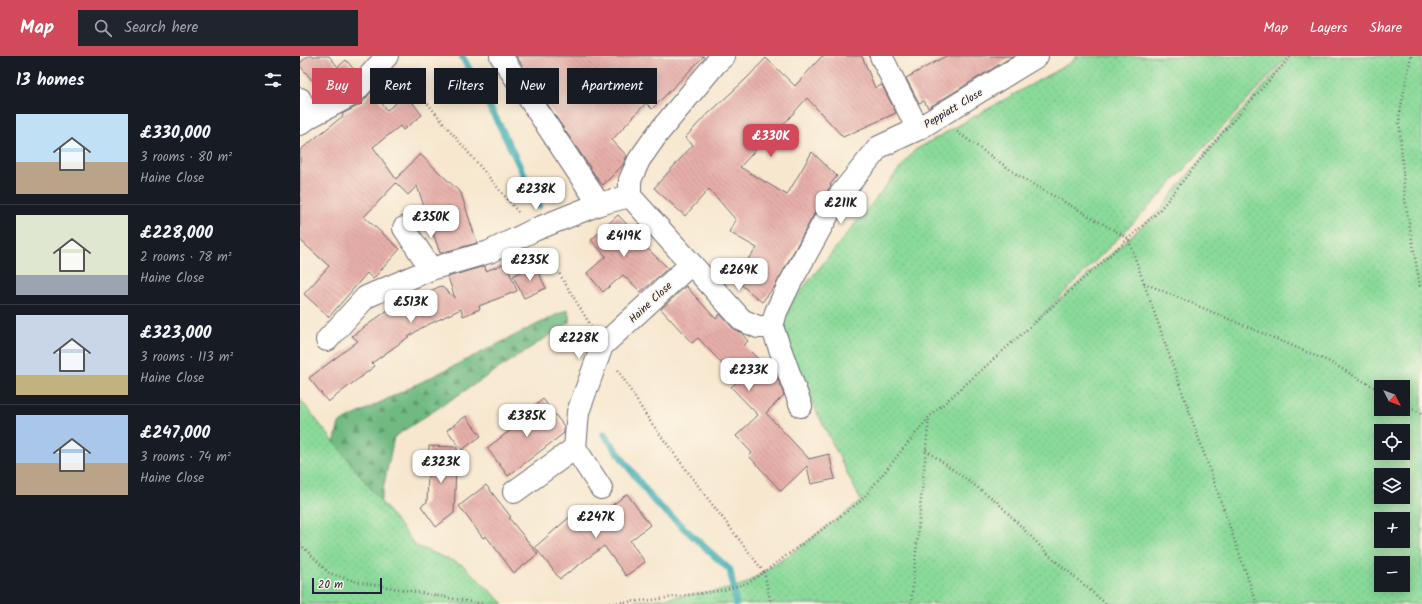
<!DOCTYPE html>
<meta charset="utf-8">
<style>
body{margin:0;font-family:Kalam,sans-serif;background:#20242c;color:#f1f3f6;height:100vh;display:flex;flex-direction:column;font-size:15px;white-space:nowrap}
*{box-sizing:border-box;margin:0}
p{font-size:13px;color:#9ea1a6}
.icon{flex:none;width:22px;height:22px;fill:none;stroke:currentColor;stroke-width:2;stroke-linecap:round;stroke-linejoin:round}
.map{position:relative;flex:1;overflow:hidden}
.panel{display:flex;flex-direction:column;background:#171b24;width:300px}
.panel>*{flex:none}
.guide{position:absolute;left:12px;top:12px;width:380px;height:36px;display:flex;gap:8px}
.needle{width:26px;rotate:132deg}
.tools{position:absolute;left:1074px;top:324px;display:grid;gap:8px}
.tools a{display:grid;place-items:center;width:36px;height:36px;border-radius:0px;background:#171b24;box-shadow:0 2px 10px #0003;font-size:20px}
.scale{position:absolute;left:12px;bottom:10px;width:70px;box-sizing:border-box;padding-left:4px;border:2px solid #22223b;border-top:0;font-size:11px;line-height:14px;white-space:nowrap;color:#22223b;-webkit-text-stroke:3px #fcf5e5;paint-order:stroke}
.price{position:absolute;translate:-50% -34px;padding:0 9px;border-radius:8px;background:#fff;color:#222;font-size:13px;line-height:26px;filter:drop-shadow(0 1px 2px #0008)}
.price::after{content:'';position:absolute;left:50%;top:24px;width:12px;height:9px;margin-left:-6px;background:inherit;clip-path:polygon(0 0,100% 0,50% 100%)}
.price.active{background:#d1495b;color:#fff}
ul{padding:0;list-style:none}
li{display:flex;align-items:center;gap:12px;height:100px;padding:0 16px}
li+li{border-top:1px solid #363941}
li span{display:grid;place-items:center;flex:none;width:112px;height:80px;border-radius:0px;color:#555}
li>.icon{margin-inline-start:auto}
span .icon{width:48px;height:48px;fill:#fffc;stroke-width:1}
li b{font-size:17px}
h2{display:flex;justify-content:space-between;align-items:center;height:48px;padding:0 16px;font-size:17px}
.pill{padding:0 14px;border-radius:0px;background:#171b24;box-shadow:0 2px 10px #0003;font-size:14px;line-height:36px}
.pill.active{background:#d1495b;color:#fff}
header{display:flex;align-items:center;gap:24px;box-sizing:border-box;height:56px;padding:0 20px;background:#d1495b;color:#fff}
header strong{font-size:19px}
nav{display:flex;gap:22px;margin-inline-start:auto;font-size:14px}
.search{width:280px;height:36px;background:#20242c;display:flex;align-items:center;gap:10px;box-sizing:border-box;padding:0 14px;border-radius:0px;color:#9ea1a6;font-size:15px}
main{display:flex;flex:1;min-height:0}
.map>svg:first-child{display:block}
.forest{fill:url(#forest-firs);stroke:#486e5e}
.park{fill:url(#park-dots);stroke:#567e6a;fill-rule:evenodd}
.lines{fill:none;stroke-linecap:round;stroke-linejoin:round}
.stream{stroke:#3cadb4;stroke-width:7}
.building{fill:url(#building-back-hatch)}
.minor-casing{stroke:#6d676f;stroke-width:24}
.path{stroke:#6d676f;stroke-width:2.5;stroke-dasharray:1 3;stroke-linecap:butt}
.minor{stroke:#fff;stroke-width:22}
.labels{text-anchor:middle;stroke-width:3;stroke-linejoin:round;paint-order:stroke}
.street-label{font-size:11px;fill:#22223b;stroke:#fcf5e5}
</style>
<header>
<strong>Map</strong>
<div class="search"><svg class="icon" aria-label="search" viewBox="0 0 24 24"><circle cx="10" cy="10" r="6"/><path d="M15 15l6 6"/></svg>Search here</div>
<nav><a>Map</a><a>Layers</a><a>Share</a></nav>
</header>
<main>
<section class="panel">
<h2>13 homes<svg class="icon" aria-label="filters" viewBox="0 0 24 24"><path d="M4 7h16M4 17h16"/><circle cx="9" cy="7" r="2"/><circle cx="15" cy="17" r="2"/></svg></h2>
<ul>
<li><span style="background:linear-gradient(#bfe0f5 60%,#b9a48a 0)"><svg class="icon" aria-label="home" viewBox="0 0 24 24"><path d="M3 11l9-7 9 7M6 9v11h12V9"/></svg></span><div><b>£330,000</b><p>3 rooms · 80 m²</p><p>Haine Close</p></div></li>
<li><span style="background:linear-gradient(#dfe7d0 75%,#9aa5b1 0)"><svg class="icon" aria-label="home" viewBox="0 0 24 24"><path d="M3 11l9-7 9 7M6 9v11h12V9"/></svg></span><div><b>£228,000</b><p>2 rooms · 78 m²</p><p>Haine Close</p></div></li>
<li><span style="background:linear-gradient(#c9d6e8 75%,#c2b280 0)"><svg class="icon" aria-label="home" viewBox="0 0 24 24"><path d="M3 11l9-7 9 7M6 9v11h12V9"/></svg></span><div><b>£323,000</b><p>3 rooms · 113 m²</p><p>Haine Close</p></div></li>
<li><span style="background:linear-gradient(#a9c7e8 60%,#b9a48a 0)"><svg class="icon" aria-label="home" viewBox="0 0 24 24"><path d="M3 11l9-7 9 7M6 9v11h12V9"/></svg></span><div><b>£247,000</b><p>3 rooms · 74 m²</p><p>Haine Close</p></div></li>
</ul>
</section>
<div class="map">
<svg width="1122" height="548" viewBox="0 0 1122 548">
<defs>
<pattern id="forest-firs" width="22" height="20" patternUnits="userSpaceOnUse"><rect width="22" height="20" fill="#6fba82"/><path d="M5 1l3.5 6h-7zM16 11l3.5 6h-7z" fill="#5b976c"/></pattern>
<pattern id="park-dots" width="8" height="8" patternUnits="userSpaceOnUse"><rect width="8" height="8" fill="#8ada9a"/><path d="M2 2h.1M6 6h.1" fill="none" stroke="#77bb86" stroke-width="1.8" stroke-linecap="round"/></pattern>
<pattern id="building-back-hatch" width="6" height="6" patternUnits="userSpaceOnUse"><rect width="6" height="6" fill="#e6aea9"/><path d="M-1 5l2 2M0 0l6 6M5-1l2 2" fill="none" stroke="#c59592"/></pattern>
</defs>
<rect width="100%" height="100%" fill="#fcf5e5"/>
<filter id="ink" filterUnits="userSpaceOnUse"><feTurbulence type="fractalNoise" baseFrequency=".025" numOctaves="2"/><feDisplacementMap in="SourceGraphic" scale="8" xChannelSelector="R" yChannelSelector="G"/><feConvolveMatrix kernelMatrix="1 2 1 2 8 2 1 2 1" color-interpolation-filters="sRGB"/></filter>
<filter id="wash" filterUnits="userSpaceOnUse"><feTurbulence type="fractalNoise" baseFrequency=".012" numOctaves="4" result="noise"/><feDisplacementMap in="SourceGraphic" scale="16" xChannelSelector="R" yChannelSelector="G"/><feGaussianBlur stdDeviation="0.9" result="paint"/><feColorMatrix in="noise" values="0 0 0 0 0 0 0 0 0 0 0 0 0 0 0 0 0 1.4 0 .05"/><feComposite in="paint" operator="in"/></filter>
<g filter="url(#wash)">
<rect width="100%" height="100%" fill="#f7e7cf"/>
<polygon class="forest" points="268,253 270,266 94,381 59,548 0,548 0,535 39,367"/>
<g class="park">
<path d="M776 0H988L854 146 736 265 858 156 916 84 991 0H1122V548H297L352 544 424 534 447 527 492 497 561 445 496 314 481 269 491 247 615 94 773 5ZM1081 331H1103V353H1081ZM1081 375H1103V397H1081ZM1081 419H1103V441H1081ZM1081 463H1103V485H1081ZM1081 507H1103V529H1081Z"/>
<polygon points="0,343 116,490 163,509 204,548 0,548"/>
</g>
<g class="lines">
<g class="stream">
<polyline points="162,0 200,70 239,150"/>
<polyline points="304,378 353,444 430,514 436,548"/>
</g>
</g>
<g id="blocks">
<g class="building">
<polygon points="8,0 29,0 38,11 46,4 56,16 44,29 25,39 0,10 0,7"/>
<polygon points="216,0 404,0 352,53 346,47 312,84 327,100 323,109 303,129 299,125 246,46 248,45"/>
<polygon points="522,0 562,0 575,32 582,29 596,57 543,81 507,42 473,80 470,78 440,111 487,139 512,96 537,120 530,129 531,130 525,138 475,230 462,246 433,222 457,192 429,176 436,164 409,133 385,160 354,132 393,89 385,82 406,59 407,59 446,23 466,2 495,30"/>
<polygon points="646,0 713,0 628,52 624,45 619,47 606,22"/>
<polygon points="72,35 87,54 107,39 122,59 103,74 100,70 73,91 96,123 120,98 161,137 177,187 140,197 117,130 108,139 96,127 64,161 100,193 73,223 67,217 29,261 4,238 29,210 0,184 0,94 43,60 42,58 61,48"/>
<polygon points="318,159 335,177 333,179 368,212 341,236 323,219 303,236 287,217 306,200 291,184"/>
<polygon points="206,207 217,235 179,250 180,253 163,260 161,253 121,272 72,307 75,310 28,346 9,322 58,285 52,280 88,254 141,230 155,242 148,221 185,210 186,215"/>
<polygon points="235,209 246,232 224,242 213,220"/>
<polygon points="386,230 416,263 420,258 433,272 441,277 448,285 444,289 478,323 484,339 466,357 509,403 529,398 535,423 511,428 507,410 481,435 449,400 452,397 436,380 458,359 431,331 438,325 398,282 392,287 361,253"/>
<polygon points="243,343 264,370 264,377 208,420 187,392 224,364 221,361"/>
<polygon points="166,360 181,380 162,394 147,374"/>
<polygon points="129,390 157,391 154,457 136,471 121,450 127,446"/>
<polygon points="186,429 211,461 209,462 238,498 214,517 186,480 183,482 159,450"/>
<polygon points="327,438 350,469 330,485 345,506 326,520 304,490 260,523 235,491 279,453 290,466"/>
</g>
</g>
</g>
<g filter="url(#ink)">
<use href="#blocks" fill-opacity="0" stroke="#6d676f" stroke-width="1"/>
<g class="lines">
<g class="minor-casing">
<g id="minor">
<polyline points="201,0 299,148"/>
<polyline points="581,0 618,73"/>
<polyline points="0,43 9,61"/>
<polyline points="0,68 9,61 52,39 87,0"/>
<polyline points="330,140 442,264 458,271 472,271 501,350"/>
<polyline points="104,172 131,213"/>
<polyline points="472,271 476,256 489,229 536,144 579,91 618,73 737,0"/>
<polyline points="27,284 66,241 131,213 189,196 234,174 299,148 330,140 330,124 339,104 358,77 416,7 424,0"/>
<polyline points="275,392 301,432"/>
<polyline points="214,436 275,392 278,356 302,290 391,208"/>
</g>
</g>
<g class="path">
<polyline points="1111,0 1099,61 1105,144 1120,230 1122,232"/>
<polyline points="102,17 218,156"/>
<polyline points="657,76 722,122 828,182 957,548"/>
<polyline points="245,194 291,270"/>
<polyline points="844,227 1028,305 1081,335"/>
<polyline points="318,314 347,361 402,435 464,516 561,445 629,361 858,156 916,84 991,0"/>
<polyline points="1103,347 1122,358"/>
<polyline points="626,394 696,445 749,499 806,548"/>
<polyline points="0,488 29,517 54,525 183,548"/>
<polyline points="297,548 352,544 424,534 447,527 464,516 471,548"/>
<polyline points="611,548 629,361"/>
</g>
<use href="#minor" class="minor"/>
</g>
</g>
<g class="labels">
<g class="street-label">
<text transform="translate(653 52) rotate(-31)" y="4">Peppiatt Close</text>
<text transform="translate(350 246) rotate(-43)" y="4">Haine Close</text>
</g>
</g>
</svg>
<div class="tools">
<a><svg class="needle" viewBox="-14 -14 28 28"><path d="M0-13l5 13h-10z" fill="#e53935"/><path d="M0 13l5-13h-10z" fill="#9ea1a6"/></svg></a>
<a><svg class="icon" aria-label="locate" viewBox="0 0 24 24"><circle cx="12" cy="12" r="6"/><path d="M12 2v4M12 18v4M2 12h4M18 12h4"/></svg></a>
<a><svg class="icon" aria-label="layers" viewBox="0 0 24 24"><path d="M12 4l9 5-9 5-9-5zM3 14l9 5 9-5"/></svg></a>
<a>+</a>
<a>−</a>
</div>
<div class="scale">20 m</div>
<b class="price active" style="left:471px;top:102px">£330K</b>
<b class="price" style="left:236px;top:155px">£238K</b>
<b class="price" style="left:541px;top:169px">£211K</b>
<b class="price" style="left:131px;top:183px">£350K</b>
<b class="price" style="left:324px;top:202px">£419K</b>
<b class="price" style="left:230px;top:226px">£235K</b>
<b class="price" style="left:439px;top:236px">£269K</b>
<b class="price" style="left:111px;top:268px">£513K</b>
<b class="price" style="left:279px;top:304px">£228K</b>
<b class="price" style="left:449px;top:336px">£233K</b>
<b class="price" style="left:227px;top:382px">£385K</b>
<b class="price" style="left:141px;top:428px">£323K</b>
<b class="price" style="left:296px;top:483px">£247K</b>
<div class="guide">
<a class="pill active">Buy</a>
<a class="pill">Rent</a>
<a class="pill">Filters</a>
<a class="pill">New</a>
<a class="pill">Apartment</a>
</div>
</div>
</main>
